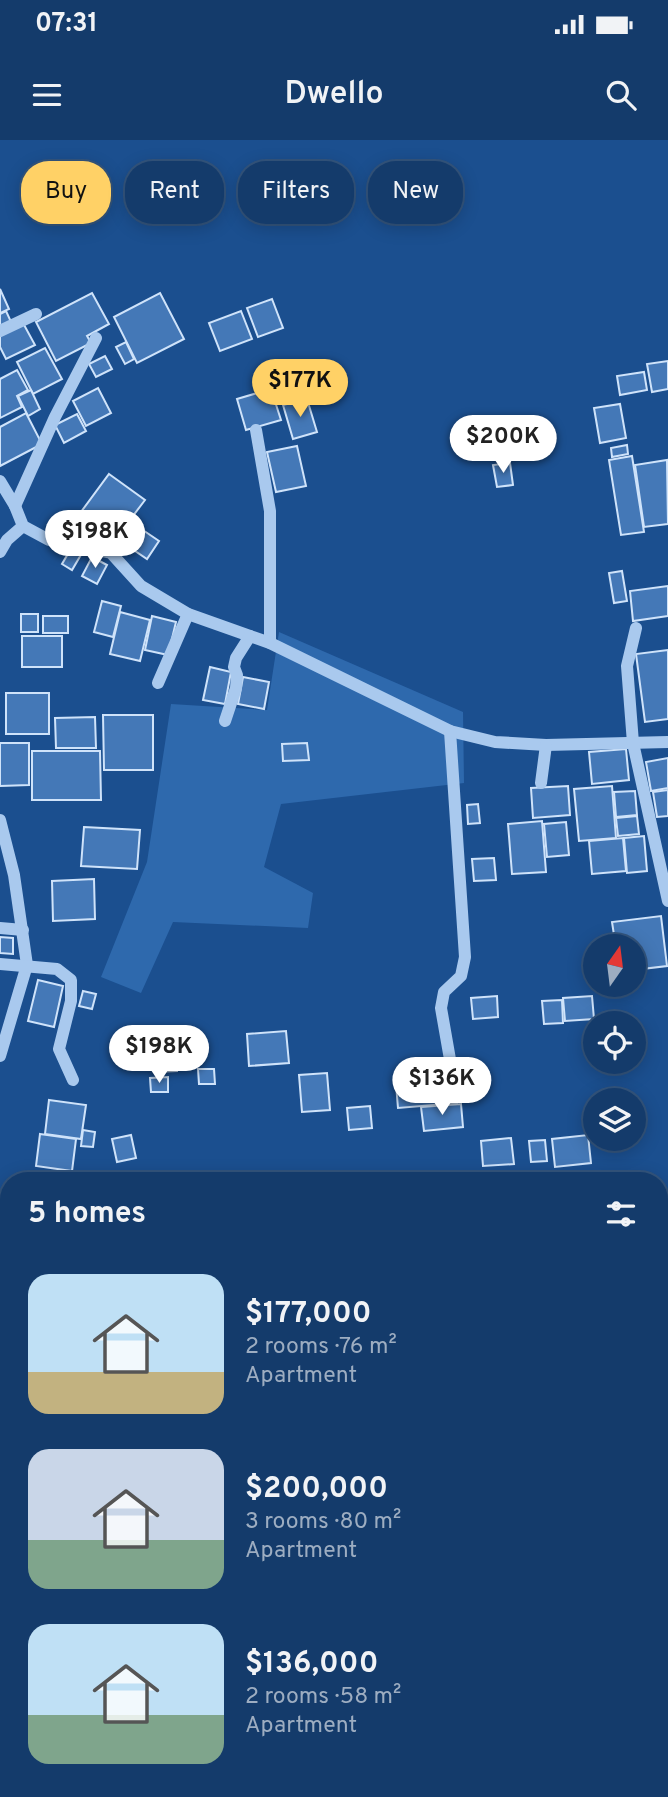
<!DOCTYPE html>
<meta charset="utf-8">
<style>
body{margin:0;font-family:Overpass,sans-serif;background:#1d4271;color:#f1f3f6;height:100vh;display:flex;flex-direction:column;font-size:26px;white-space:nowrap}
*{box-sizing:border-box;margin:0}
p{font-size:23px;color:#9dadc1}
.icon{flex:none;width:38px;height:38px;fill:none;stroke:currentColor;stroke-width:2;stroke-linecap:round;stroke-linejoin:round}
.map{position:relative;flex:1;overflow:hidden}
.side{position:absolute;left:0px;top:1032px;width:668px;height:625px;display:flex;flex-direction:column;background:#143b6b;border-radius:28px 28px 0 0;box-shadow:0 4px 18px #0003,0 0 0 2px #33557e}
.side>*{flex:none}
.hud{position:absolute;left:21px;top:21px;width:626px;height:63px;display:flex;gap:14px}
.needle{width:46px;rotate:14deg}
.fabs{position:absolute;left:583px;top:794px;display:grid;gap:14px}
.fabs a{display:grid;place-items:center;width:63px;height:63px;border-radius:50%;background:#143b6b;box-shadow:0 4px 18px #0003,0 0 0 2px #33557e;font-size:35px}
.price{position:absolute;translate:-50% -60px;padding:0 16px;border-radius:24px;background:#fff;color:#222;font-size:23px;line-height:46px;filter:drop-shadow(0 2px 4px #0008)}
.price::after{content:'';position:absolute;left:50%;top:42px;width:21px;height:16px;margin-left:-10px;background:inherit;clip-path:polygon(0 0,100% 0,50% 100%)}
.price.on{background:#ffd166;color:#111}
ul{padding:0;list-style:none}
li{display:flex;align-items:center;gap:21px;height:175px;padding:0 28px}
li span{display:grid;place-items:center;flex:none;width:196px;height:140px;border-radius:21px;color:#555}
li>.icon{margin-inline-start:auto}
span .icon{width:84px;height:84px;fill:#fffc;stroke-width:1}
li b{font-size:30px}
h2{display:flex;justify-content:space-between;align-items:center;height:84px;padding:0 28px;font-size:30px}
.chip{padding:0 24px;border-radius:28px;background:#143b6b;box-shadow:0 4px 18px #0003,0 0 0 2px #33557e;font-size:24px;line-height:63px}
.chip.on{background:#ffd166;color:#111}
.status{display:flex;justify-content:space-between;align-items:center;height:49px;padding:0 35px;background:#143b6b;direction:ltr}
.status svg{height:19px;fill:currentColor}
header{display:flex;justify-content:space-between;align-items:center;height:91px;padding:0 28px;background:#143b6b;font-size:32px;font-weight:600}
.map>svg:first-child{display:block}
.green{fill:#2e69ad}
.building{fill:#4478b7;stroke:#cfe3fa;stroke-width:2}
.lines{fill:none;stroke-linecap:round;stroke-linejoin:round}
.minor{stroke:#a9c9ee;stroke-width:12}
</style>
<div class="status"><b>07:31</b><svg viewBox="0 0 49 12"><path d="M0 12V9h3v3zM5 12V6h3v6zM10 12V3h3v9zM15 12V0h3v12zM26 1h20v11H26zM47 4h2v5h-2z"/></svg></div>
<header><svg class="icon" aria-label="menu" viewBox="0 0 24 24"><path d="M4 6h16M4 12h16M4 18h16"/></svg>Dwello<svg class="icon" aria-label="search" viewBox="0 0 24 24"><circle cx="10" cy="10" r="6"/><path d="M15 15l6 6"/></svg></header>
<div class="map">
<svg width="668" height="1657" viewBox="0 0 668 1657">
<rect width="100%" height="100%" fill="#1b4f8f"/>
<g class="green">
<polygon points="279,492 463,572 464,643 281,664 264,727 313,753 308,788 173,782 141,853 101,837 147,722 171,564 267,570"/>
<polygon points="668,1151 668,1438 660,1438 660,1152"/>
<polygon points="234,1649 234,1648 417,1649 416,1657 231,1657"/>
</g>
<g class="building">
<polygon points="0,149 9,169 0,173"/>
<polygon points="92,153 109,184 87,196 91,203 56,221 36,182"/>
<polygon points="160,153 184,199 137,223 114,177"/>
<polygon points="272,159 283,188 258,197 247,168"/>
<polygon points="6,171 12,184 0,190 0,174"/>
<polygon points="241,171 252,199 220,211 209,183"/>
<polygon points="23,183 35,205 6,219 0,207 0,195"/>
<polygon points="126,202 134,219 125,224 116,207"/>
<polygon points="45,208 62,239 33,254 17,222"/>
<polygon points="105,216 112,229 96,237 89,224"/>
<polygon points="668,221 668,249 652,252 647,224"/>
<polygon points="17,230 28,250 17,256 22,267 0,278 0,239"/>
<polygon points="644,232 647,250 620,255 617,236"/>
<polygon points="98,248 111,273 86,286 73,261"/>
<polygon points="271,249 281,280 246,290 237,259"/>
<polygon points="31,250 40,269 28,276 18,256"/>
<polygon points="307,259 317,292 293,299 283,265"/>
<polygon points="620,264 626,298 600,303 594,268"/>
<polygon points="26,273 42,304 0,326 0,287"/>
<polygon points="77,274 86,291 64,303 55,285"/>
<polygon points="627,305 628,314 612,317 611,308"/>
<polygon points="297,306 306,346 276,352 267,312"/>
<polygon points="632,316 644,392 621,395 609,320"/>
<polygon points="667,320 668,384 644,387 635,325"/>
<polygon points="510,323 513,345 497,347 493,325"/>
<polygon points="109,334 145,360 114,401 78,376"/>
<polygon points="131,382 159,401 147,419 119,400"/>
<polygon points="72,407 82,413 72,430 62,424"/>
<polygon points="92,417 107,425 97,444 82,436"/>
<polygon points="622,431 627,461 614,463 609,433"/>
<polygon points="668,446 668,476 633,481 630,451"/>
<polygon points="102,461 121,466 113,497 94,492"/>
<polygon points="120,472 150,480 140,521 110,514"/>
<rect x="21" y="474" width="17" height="18"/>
<rect x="43" y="476" width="25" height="17"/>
<polygon points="152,476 176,482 168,515 145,510"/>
<rect x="22" y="496" width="40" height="31"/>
<polygon points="668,510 668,579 645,582 636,514"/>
<polygon points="210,527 231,532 225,564 203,560"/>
<polygon points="243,537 269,542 264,569 238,564"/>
<rect x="6" y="553" width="43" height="41"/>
<polygon points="103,575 153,575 153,630 104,630"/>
<polygon points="95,577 96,608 56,608 55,578"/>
<polygon points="0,603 29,603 29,645 0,646"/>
<polygon points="307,603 309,620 283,621 282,604"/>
<polygon points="626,609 629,640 592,644 589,612"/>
<polygon points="32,611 100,611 101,660 32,660"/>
<polygon points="668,618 668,648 651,651 646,622"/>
<polygon points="568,646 570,675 533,678 531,648"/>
<polygon points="612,646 616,698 579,701 574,649"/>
<polygon points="668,650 668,676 657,677 653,652"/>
<polygon points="635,651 637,675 616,677 614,652"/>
<polygon points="478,664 480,683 468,684 467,665"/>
<polygon points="637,676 639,694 618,696 616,678"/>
<polygon points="542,681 546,732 512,734 508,684"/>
<polygon points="566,682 569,715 547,717 544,684"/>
<polygon points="84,687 140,690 137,729 81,726"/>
<polygon points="644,696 647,731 627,733 624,698"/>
<polygon points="623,698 626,731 592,734 589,701"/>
<polygon points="494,718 496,740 474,741 472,719"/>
<polygon points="94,739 95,779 53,781 52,741"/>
<polygon points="661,776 667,826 634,830 634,841 634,807 606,807 605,797 614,795 612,782"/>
<polygon points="0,797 13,798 13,814 0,813"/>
<polygon points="38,840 63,846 54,887 28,881"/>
<polygon points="83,851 96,854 92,869 79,866"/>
<polygon points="497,856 498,877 473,879 471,858"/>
<polygon points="592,856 594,879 565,881 563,858"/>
<polygon points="562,860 563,883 544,884 542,861"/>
<polygon points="286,891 289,923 249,926 247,894"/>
<polygon points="146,910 147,926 129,926 129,911"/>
<polygon points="154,916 176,916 177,931 154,932"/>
<polygon points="198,929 214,929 215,944 199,944"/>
<polygon points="327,933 330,970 302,972 299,935"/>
<polygon points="168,937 168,952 151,952 150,938"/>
<polygon points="455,939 457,963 398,968 396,944"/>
<polygon points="49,960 86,965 81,999 45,994"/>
<polygon points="461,964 463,987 424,991 421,967"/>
<polygon points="370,966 372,988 349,990 347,968"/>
<polygon points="83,990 95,992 93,1007 81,1006"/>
<polygon points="40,994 76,999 72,1031 36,1026"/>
<polygon points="131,995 136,1018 117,1022 112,999"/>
<polygon points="588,995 591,1023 555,1027 552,999"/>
<polygon points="511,998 514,1024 483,1026 481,1001"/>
<polygon points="545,1000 547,1021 531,1022 529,1001"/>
<polygon points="0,1228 9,1232 9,1263 0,1259"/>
<polygon points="0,1550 9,1553 6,1561 9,1562 9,1623 0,1619 0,1611 8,1590 0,1588"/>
<polygon points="119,1648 135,1648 133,1657 117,1657"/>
<polygon points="136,1648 151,1648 149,1657 134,1655"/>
</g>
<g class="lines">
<g class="minor">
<polyline points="0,191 36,174"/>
<polyline points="256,290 270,371 270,503"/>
<polyline points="0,341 15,366 23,386 49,400 111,413 141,446 188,474 270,503 450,591 495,602 546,605 668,602"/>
<polyline points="15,366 55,277 96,198"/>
<polyline points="0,412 7,400 23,386"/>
<polyline points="636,488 627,526 633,603 668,761"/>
<polyline points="158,543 188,474"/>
<polyline points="225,581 236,548 237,535 234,527 236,518 250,496"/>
<polyline points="450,591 465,817 461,836 444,852 441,868 451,925"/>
<polyline points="541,643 546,605"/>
<polyline points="0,680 14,735 27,825 0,916"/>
<polyline points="0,788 23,790"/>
<polyline points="0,824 57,829 71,840 71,861 59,909 73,940"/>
<polyline points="59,1657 62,1648"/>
<polyline points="174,1657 178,1648"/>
</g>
</g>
</svg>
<div class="fabs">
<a><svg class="needle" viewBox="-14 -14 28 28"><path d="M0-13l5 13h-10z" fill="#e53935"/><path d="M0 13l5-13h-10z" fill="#9dadc1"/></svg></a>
<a><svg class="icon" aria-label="locate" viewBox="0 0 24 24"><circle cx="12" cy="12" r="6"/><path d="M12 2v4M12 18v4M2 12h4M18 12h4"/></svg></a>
<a><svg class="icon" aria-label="layers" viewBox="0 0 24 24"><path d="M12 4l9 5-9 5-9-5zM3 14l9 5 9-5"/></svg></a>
</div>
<b class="price on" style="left:300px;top:279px">$177K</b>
<b class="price" style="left:503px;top:335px">$200K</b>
<b class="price" style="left:95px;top:430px">$198K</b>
<b class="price" style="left:159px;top:945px">$198K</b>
<b class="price" style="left:442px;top:977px">$136K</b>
<div class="hud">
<a class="chip on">Buy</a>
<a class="chip">Rent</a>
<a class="chip">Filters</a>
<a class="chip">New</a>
</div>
<section class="side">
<h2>5 homes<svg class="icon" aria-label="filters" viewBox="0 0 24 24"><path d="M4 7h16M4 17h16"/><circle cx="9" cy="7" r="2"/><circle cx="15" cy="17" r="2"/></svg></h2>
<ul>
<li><span style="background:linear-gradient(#bfe0f5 70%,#c2b280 0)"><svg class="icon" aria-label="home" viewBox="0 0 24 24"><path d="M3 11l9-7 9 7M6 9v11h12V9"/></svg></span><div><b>$177,000</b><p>2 rooms · 76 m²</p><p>Apartment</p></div></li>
<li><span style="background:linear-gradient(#c9d6e8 65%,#7fa58c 0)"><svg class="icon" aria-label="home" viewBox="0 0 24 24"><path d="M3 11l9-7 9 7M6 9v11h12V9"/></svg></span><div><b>$200,000</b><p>3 rooms · 80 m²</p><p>Apartment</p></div></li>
<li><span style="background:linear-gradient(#bfe0f5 65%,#7fa58c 0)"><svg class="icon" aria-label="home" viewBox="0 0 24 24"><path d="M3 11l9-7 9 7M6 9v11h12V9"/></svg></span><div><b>$136,000</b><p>2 rooms · 58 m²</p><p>Apartment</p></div></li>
</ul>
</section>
</div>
